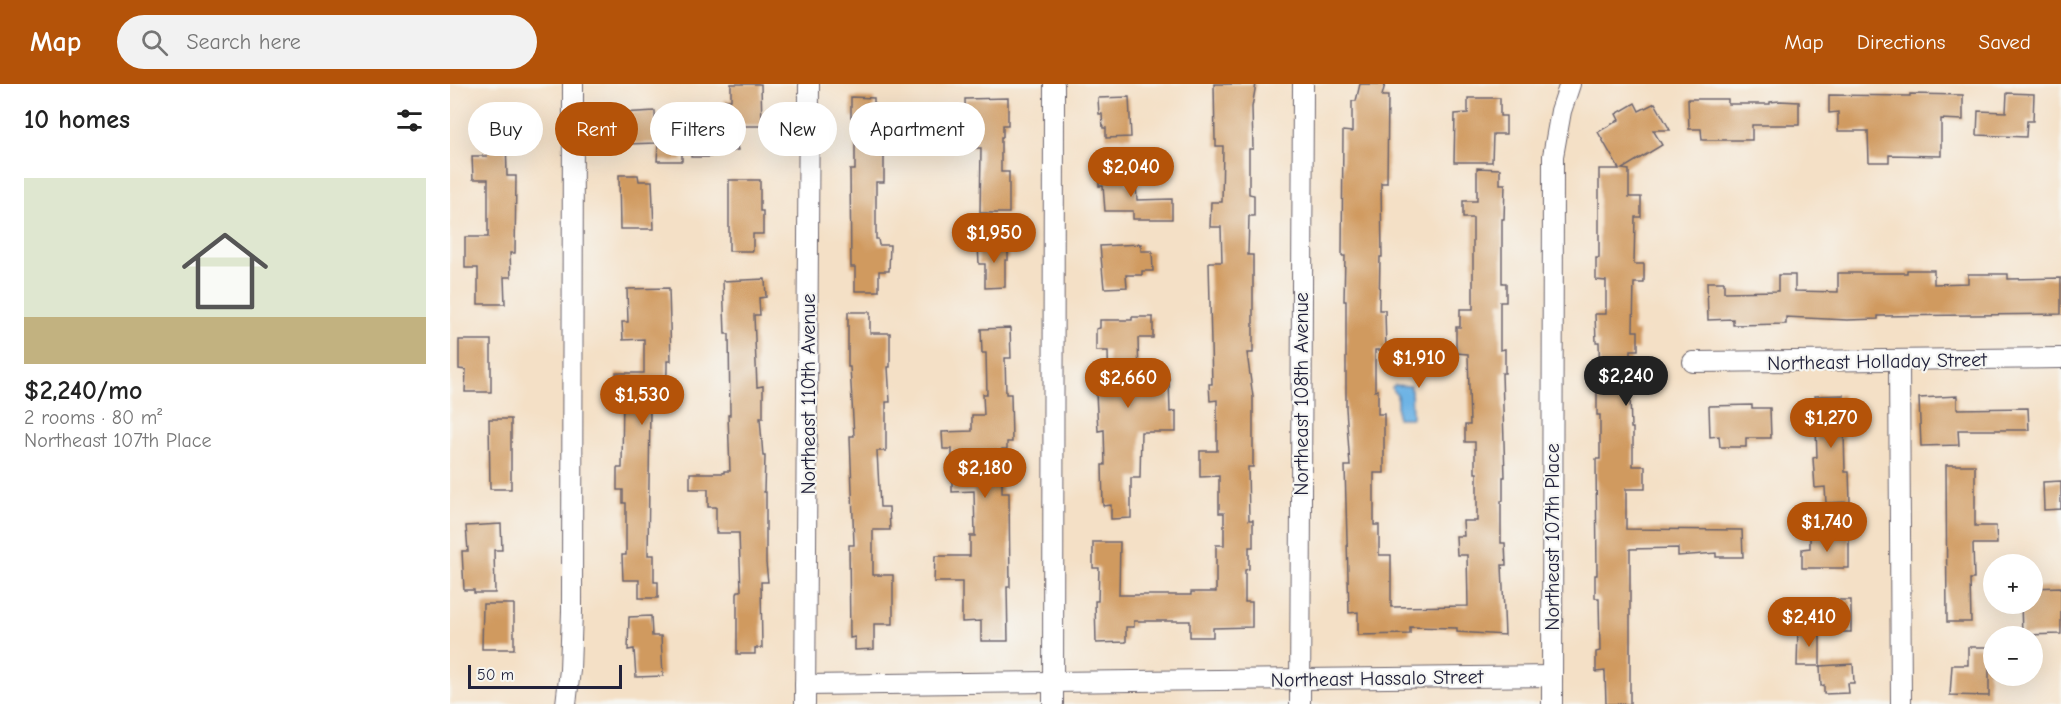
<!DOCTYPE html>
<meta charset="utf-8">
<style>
body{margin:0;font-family:"Comic Neue",sans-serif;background:#f2f2f2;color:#222;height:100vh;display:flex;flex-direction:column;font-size:22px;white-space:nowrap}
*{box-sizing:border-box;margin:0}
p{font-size:20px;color:#767676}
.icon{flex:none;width:33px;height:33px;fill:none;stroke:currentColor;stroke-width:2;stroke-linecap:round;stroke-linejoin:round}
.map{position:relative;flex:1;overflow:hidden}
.drawer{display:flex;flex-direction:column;background:#fff;width:450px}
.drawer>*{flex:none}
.hud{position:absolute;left:18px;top:18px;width:570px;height:54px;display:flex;gap:12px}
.fabs{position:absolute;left:1533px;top:470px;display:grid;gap:12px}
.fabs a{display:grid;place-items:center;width:60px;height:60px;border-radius:50%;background:#fff;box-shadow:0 6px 24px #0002;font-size:30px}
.scale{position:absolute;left:18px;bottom:15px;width:154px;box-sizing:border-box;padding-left:6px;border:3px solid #22223b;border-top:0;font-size:16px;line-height:21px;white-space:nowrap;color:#22223b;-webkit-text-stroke:4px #f6f6f2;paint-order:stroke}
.price{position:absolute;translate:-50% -51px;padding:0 14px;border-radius:21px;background:#b45309;color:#fff;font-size:20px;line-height:39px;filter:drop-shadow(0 2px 3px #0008)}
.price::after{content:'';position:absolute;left:50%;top:36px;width:18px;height:14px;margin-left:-9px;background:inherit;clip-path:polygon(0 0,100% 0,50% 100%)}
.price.selected{background:#222;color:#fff}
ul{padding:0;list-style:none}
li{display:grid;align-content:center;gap:12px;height:318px;padding:0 24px}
li span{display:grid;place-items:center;height:186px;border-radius:0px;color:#555}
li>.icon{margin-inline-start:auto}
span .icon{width:108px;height:108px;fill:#fffc;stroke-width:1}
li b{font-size:26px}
h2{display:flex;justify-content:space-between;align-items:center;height:72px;padding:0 24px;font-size:26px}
.pill{padding:0 21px;border-radius:27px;background:#fff;box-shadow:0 6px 24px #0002;font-size:21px;line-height:54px}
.pill.selected{background:#b45309;color:#fff}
header{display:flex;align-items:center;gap:36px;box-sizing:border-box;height:84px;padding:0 30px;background:#b45309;color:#fff}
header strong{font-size:28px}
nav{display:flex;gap:33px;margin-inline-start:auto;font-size:21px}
.search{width:420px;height:54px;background:#f2f2f2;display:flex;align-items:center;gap:15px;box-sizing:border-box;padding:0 21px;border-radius:33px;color:#767676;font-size:22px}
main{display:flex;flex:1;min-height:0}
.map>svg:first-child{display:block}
.water{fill:#6eb4e5;stroke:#486b90;stroke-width:1.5}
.building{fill:#d09a5f}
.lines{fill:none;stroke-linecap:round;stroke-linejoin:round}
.street-casing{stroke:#6c646c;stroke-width:22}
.street{stroke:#fff;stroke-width:20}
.labels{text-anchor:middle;stroke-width:4.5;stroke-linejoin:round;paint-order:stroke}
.street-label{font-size:20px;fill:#22223b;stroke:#f6f6f2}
</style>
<header>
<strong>Map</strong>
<div class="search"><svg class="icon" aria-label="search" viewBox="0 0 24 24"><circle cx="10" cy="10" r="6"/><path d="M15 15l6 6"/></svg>Search here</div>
<nav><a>Map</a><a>Directions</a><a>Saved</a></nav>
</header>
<main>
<section class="drawer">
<h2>10 homes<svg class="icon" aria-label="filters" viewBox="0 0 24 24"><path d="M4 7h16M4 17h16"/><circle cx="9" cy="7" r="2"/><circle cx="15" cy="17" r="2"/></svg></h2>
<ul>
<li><span style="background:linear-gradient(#dfe7d0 75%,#c2b280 0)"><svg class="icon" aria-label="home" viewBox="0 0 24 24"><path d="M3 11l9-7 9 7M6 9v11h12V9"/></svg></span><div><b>$2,240/mo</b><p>2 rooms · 80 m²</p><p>Northeast 107th Place</p></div></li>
</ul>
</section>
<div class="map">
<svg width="1611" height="620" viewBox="0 0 1611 620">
<rect width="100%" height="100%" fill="#f6f6f2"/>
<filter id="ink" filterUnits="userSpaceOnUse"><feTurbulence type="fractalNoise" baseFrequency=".0167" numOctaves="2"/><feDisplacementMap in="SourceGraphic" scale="12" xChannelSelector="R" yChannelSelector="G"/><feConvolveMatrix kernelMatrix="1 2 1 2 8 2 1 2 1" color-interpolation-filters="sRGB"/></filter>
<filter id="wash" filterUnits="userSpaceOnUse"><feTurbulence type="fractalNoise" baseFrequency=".008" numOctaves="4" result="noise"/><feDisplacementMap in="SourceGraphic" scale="24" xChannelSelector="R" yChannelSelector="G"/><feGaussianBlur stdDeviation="1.35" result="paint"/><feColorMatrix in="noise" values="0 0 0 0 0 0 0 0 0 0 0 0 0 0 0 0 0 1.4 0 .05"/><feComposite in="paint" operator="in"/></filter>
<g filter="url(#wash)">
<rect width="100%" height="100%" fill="#f4e0c6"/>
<polygon class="water" points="945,301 961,302 962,334 947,334 947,310 943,307 942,303"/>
<g id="blocks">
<g class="building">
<polygon points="281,0 311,0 312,42 282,42 288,66 259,73 241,73 241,25 274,25 274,16 281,16"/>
<polygon points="764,0 806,0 802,23 803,65 799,65 799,110 804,111 804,132 799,132 798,171 803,171 803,269 797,269 803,313 803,383 798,383 799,436 803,436 803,463 799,463 799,485 795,486 795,518 802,518 802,543 763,544 763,553 740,553 740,537 684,537 684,543 676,543 676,558 646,559 645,517 648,517 649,484 643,484 643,458 670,458 669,511 741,511 741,508 766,508 766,461 774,461 774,429 769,429 769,392 750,393 750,367 767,367 767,316 760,317 759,300 762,300 759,178 772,178 771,143 760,143 761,118 772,118 773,62 766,62 766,56 765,56"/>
<polygon points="910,0 935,0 932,12 938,12 937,99 931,99 932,173 930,173 929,226 935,226 936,266 925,266 925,307 928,306 928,330 934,330 934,389 924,389 924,441 929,441 929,471 941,471 941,523 1018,522 1017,471 1007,471 1006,452 1014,452 1013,437 1027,437 1027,389 1025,389 1025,358 1015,358 1015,341 1020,341 1018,270 1006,269 1006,243 1010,243 1010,225 1023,225 1023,134 1013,134 1013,117 1027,117 1027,84 1050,85 1050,100 1055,100 1054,135 1052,135 1052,199 1056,199 1056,218 1050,218 1050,266 1055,265 1055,289 1052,289 1055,393 1053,393 1053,417 1051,417 1051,459 1055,459 1056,481 1052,481 1055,551 1007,548 1007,544 960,543 960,550 908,551 908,528 899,529 895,382 900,382 896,324 896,217 894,217 895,172 892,172 893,47 902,48 902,17 906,17"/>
<polygon points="1557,9 1584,10 1583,37 1577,37 1576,53 1527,51 1528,27 1556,28"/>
<polygon points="1460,10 1513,11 1513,36 1491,35 1491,72 1439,71 1439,78 1419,78 1418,47 1388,47 1388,28 1379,29 1379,11 1460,12"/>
<polygon points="401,13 424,14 424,46 434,46 434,98 426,98 426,155 428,155 429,161 440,161 439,187 429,187 429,207 405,207 405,183 401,183 400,86 405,86 405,33 401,33"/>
<polygon points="679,13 681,53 656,54 656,44 653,44 652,30 649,30 648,14"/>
<polygon points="558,14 558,41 553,41 553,53 551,53 551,88 559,88 559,129 530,129 531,64 516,64 515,15"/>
<polygon points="1018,14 1050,14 1050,32 1056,32 1056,50 1043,50 1042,78 1004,78 1005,30 1018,29"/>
<polygon points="1238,15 1278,15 1278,20 1320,20 1320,18 1330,17 1349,18 1349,41 1302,41 1302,56 1252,56 1251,45 1239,45"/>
<polygon points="1185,19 1189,27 1205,19 1220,46 1203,46 1212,61 1172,85 1179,86 1179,113 1191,113 1191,133 1185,133 1184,180 1194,180 1194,199 1184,199 1183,247 1188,247 1188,266 1181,266 1180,312 1181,344 1183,344 1183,382 1195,382 1195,405 1176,405 1176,445 1292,446 1293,473 1266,473 1266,469 1228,472 1228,464 1180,465 1180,620 1156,620 1155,587 1146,588 1146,568 1150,567 1149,514 1145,514 1145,491 1147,491 1146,375 1150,375 1150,331 1147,331 1147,304 1150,304 1149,258 1146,258 1145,230 1156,230 1156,197 1146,196 1146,174 1149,174 1149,85 1169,85 1148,48 1169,36 1166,30"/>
<polygon points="205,27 206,59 177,60 177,57 172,58 171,29"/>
<polygon points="37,51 56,51 57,92 66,92 65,169 60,169 61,193 54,193 55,220 28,220 28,184 15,184 15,153 38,153 38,95 23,95 22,72 37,72"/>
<polygon points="208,61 232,61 232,77 207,77"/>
<polygon points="676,86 676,100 686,100 687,116 722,115 722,135 683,135 683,127 655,127 653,102 649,102 649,87"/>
<polygon points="169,91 188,91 189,97 202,97 204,145 170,145"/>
<polygon points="279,96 310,96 310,127 313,127 313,150 303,150 303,167 279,167"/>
<polygon points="691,160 691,167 702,167 703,187 692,187 692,191 676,191 677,203 654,204 650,162"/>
<polygon points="528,161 558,161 558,176 555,176 555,203 535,204 535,180 529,180"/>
<polygon points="1457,186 1484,186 1484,200 1518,199 1518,190 1558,190 1558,195 1611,194 1611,230 1428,232 1428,235 1397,236 1336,233 1336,240 1283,241 1283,235 1258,236 1257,198 1274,198 1274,208 1328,207 1328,191 1345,191 1345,207 1388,208 1388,189 1457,189"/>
<polygon points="315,195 316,213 309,214 310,231 304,231 307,303 313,302 313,334 310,334 313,372 315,372 314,408 316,408 316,479 318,498 311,498 312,564 305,564 305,570 287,570 287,510 288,507 291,507 289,449 266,449 266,423 258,423 258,405 240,405 240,389 274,389 274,387 280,387 278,331 280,331 279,250 275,250 273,197"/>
<polygon points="219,204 221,277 217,277 217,283 216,326 200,326 198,471 204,471 204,498 208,498 208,514 189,514 189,496 173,496 172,471 176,471 176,419 173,419 173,406 167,406 167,384 172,384 173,311 166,311 166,289 194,289 194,255 173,256 172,238 178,238 177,205"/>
<polygon points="398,228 420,228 420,249 440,249 440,283 438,283 440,318 436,318 436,367 427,367 430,423 439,423 440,446 423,446 423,491 443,491 443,540 424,540 424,565 405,566 405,553 400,554 399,461 404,461 400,352 404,352 400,283 398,283"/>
<polygon points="682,233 703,233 703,254 688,254 689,294 719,294 720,328 726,327 726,348 691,348 690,394 681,394 681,434 661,435 661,421 653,422 652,381 655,381 654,346 648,347 646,309 659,308 658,267 646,267 646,245 650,244 650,236 682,236"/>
<polygon points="560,244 561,274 555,274 556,310 561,310 562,358 557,358 557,365 552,365 552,409 559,409 560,503 557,503 558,557 531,557 531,537 512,538 512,498 484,498 485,472 520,472 520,452 525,452 524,407 502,408 502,365 493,365 492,348 522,347 522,331 534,331 533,310 537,310 536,269 532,269 531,245"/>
<polygon points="9,256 41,256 41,308 15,308 16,286 9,285"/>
<polygon points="1393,311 1395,388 1399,388 1400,418 1376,419 1375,403 1365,404 1363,374 1367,373 1365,312"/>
<polygon points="1507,312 1507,325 1578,324 1579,346 1508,346 1509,361 1471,362 1469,314"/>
<polygon points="1302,321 1302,324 1320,324 1321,354 1296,354 1296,363 1270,363 1269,352 1260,353 1259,322"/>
<polygon points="39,335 61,335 61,405 40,405"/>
<polygon points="1496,381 1525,381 1525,442 1546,442 1547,460 1523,460 1524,495 1520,495 1521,538 1497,538"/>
<polygon points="1611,397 1611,425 1594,426 1593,398"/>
<polygon points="51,440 52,466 44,466 45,509 24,509 24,506 14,506 12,467 18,467 16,442"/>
<polygon points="1360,452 1399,452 1399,484 1352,484 1352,465 1360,464"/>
<polygon points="1611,503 1611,550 1572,551 1571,519 1582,519 1582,504"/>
<polygon points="1375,516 1401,516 1401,548 1376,548"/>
<polygon points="33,520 64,520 64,565 32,565"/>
<polygon points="201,532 202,552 211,552 213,592 186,593 184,565 178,566 179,533"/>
<polygon points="1348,545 1370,545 1370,582 1347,582"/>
<polygon points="1518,563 1539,563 1539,612 1500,611 1502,581 1518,581"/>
<polygon points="1403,580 1404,599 1398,599 1399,609 1374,610 1374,601 1371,602 1370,582"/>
</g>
</g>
</g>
<g filter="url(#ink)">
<use href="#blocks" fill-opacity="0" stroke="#6c646c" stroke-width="1.5"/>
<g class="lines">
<g class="street-casing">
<g id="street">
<polyline points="1449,277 1451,620"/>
<polyline points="1243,278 1611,274"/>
<polyline points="355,601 1102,592"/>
<polyline points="116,620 120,586 122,527 123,0"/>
<polyline points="355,620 359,0"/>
<polyline points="603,620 604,0"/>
<polyline points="850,620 853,0"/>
<polyline points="1102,620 1103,72 1111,27 1120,0"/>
</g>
</g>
<use href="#street" class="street"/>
</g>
</g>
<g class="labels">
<g class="street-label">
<text transform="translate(1427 277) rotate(-1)" y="7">Northeast Holladay Street</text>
<text transform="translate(358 310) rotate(-90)" y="7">Northeast 110th Avenue</text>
<text transform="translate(851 310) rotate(-90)" y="7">Northeast 108th Avenue</text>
<text transform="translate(1102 453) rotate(-90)" y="7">Northeast 107th Place</text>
<text transform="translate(927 594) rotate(-1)" y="7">Northeast Hassalo Street</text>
</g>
</g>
</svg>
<div class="fabs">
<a>+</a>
<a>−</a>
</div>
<div class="scale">50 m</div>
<b class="price" style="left:681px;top:114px">$2,040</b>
<b class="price" style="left:544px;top:180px">$1,950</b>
<b class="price" style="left:969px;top:305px">$1,910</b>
<b class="price selected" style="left:1176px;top:323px">$2,240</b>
<b class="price" style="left:678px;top:325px">$2,660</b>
<b class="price" style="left:192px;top:342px">$1,530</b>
<b class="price" style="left:1381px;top:365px">$1,270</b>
<b class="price" style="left:535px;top:415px">$2,180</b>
<b class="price" style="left:1377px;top:469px">$1,740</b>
<b class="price" style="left:1359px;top:564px">$2,410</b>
<div class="hud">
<a class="pill">Buy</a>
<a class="pill selected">Rent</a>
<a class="pill">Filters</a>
<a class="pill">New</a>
<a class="pill">Apartment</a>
</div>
</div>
</main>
